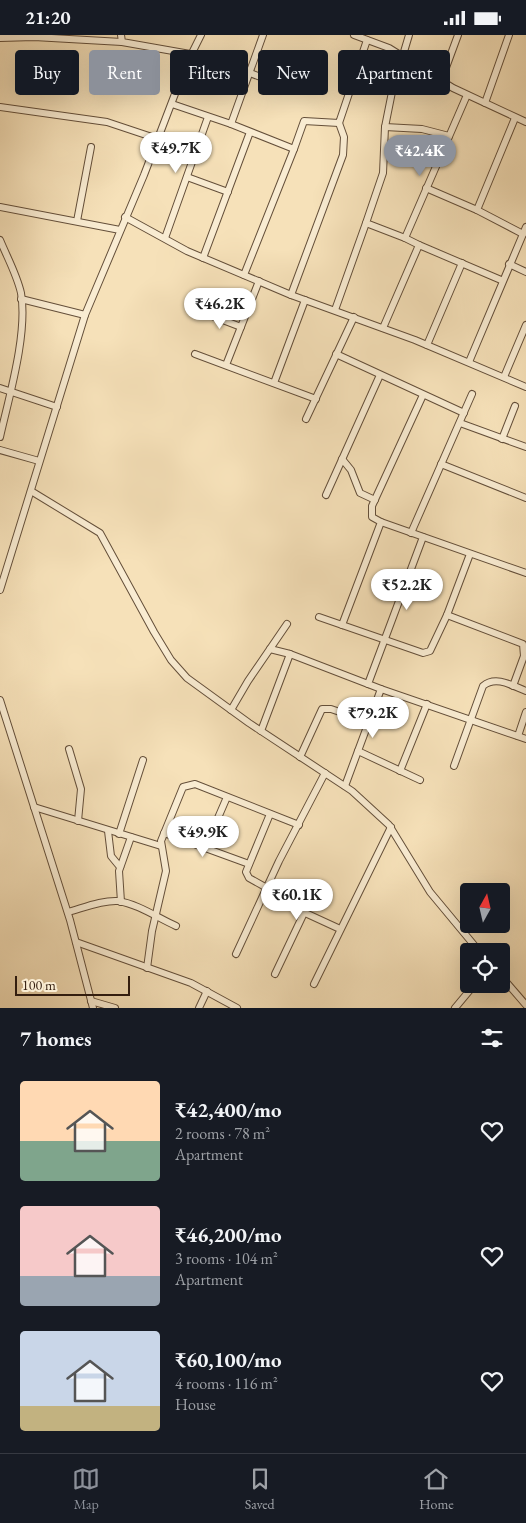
<!DOCTYPE html>
<meta charset="utf-8">
<style>
body{margin:0;font-family:"EB Garamond",serif;background:#242831;color:#f1f3f6;height:100vh;display:flex;flex-direction:column;font-size:19px;white-space:nowrap}
*{box-sizing:border-box;margin:0}
p{font-size:16px;color:#9ea1a6}
.icon{flex:none;width:28px;height:28px;fill:none;stroke:currentColor;stroke-width:2;stroke-linecap:round;stroke-linejoin:round}
.map{position:relative;height:973px;overflow:hidden}
.details{display:flex;flex-direction:column;background:#171b24;flex:1}
.details>*{flex:none}
.top-card{position:absolute;left:15px;top:15px;width:496px;height:45px;display:flex;gap:10px}
.needle{width:32px;rotate:8deg}
.fabs{position:absolute;left:460px;top:848px;display:grid;gap:10px}
.fabs a{display:grid;place-items:center;width:50px;height:50px;border-radius:5px;background:#171b24;box-shadow:0 5px 20px #0002;font-size:25px}
.scale{position:absolute;left:15px;bottom:12px;width:115px;box-sizing:border-box;padding-left:5px;border:2px solid #341e0f;border-top:0;font-size:14px;line-height:18px;white-space:nowrap;color:#341e0f;-webkit-text-stroke:4px #f9ecd2;paint-order:stroke}
.price{position:absolute;translate:-50% -42px;padding:0 11px;border-radius:18px;background:#fff;color:#222;font-size:16px;line-height:32px;filter:drop-shadow(0 1px 2px #0008)}
.price::after{content:'';position:absolute;left:50%;top:30px;width:15px;height:11px;margin-left:-8px;background:inherit;clip-path:polygon(0 0,100% 0,50% 100%)}
.price.selected{background:#8c9099;color:#fff}
ul{padding:0;list-style:none}
li{display:flex;align-items:center;gap:15px;height:125px;padding:0 20px}
li span{display:grid;place-items:center;flex:none;width:140px;height:100px;border-radius:5px;color:#555}
li>.icon{margin-inline-start:auto}
span .icon{width:60px;height:60px;fill:#fffc;stroke-width:1}
li b{font-size:21px}
h2{display:flex;justify-content:space-between;align-items:center;height:60px;padding:0 20px;font-size:21px}
.tag{padding:0 18px;border-radius:5px;background:#171b24;box-shadow:0 5px 20px #0002;font-size:18px;line-height:45px}
.tag.selected{background:#8c9099;color:#fff}
.status{display:flex;justify-content:space-between;align-items:center;height:35px;padding:0 25px;background:#171b24;direction:ltr}
.status svg{height:14px;fill:currentColor}
.dock{display:flex;justify-content:space-around;align-items:center;height:70px;border-top:1px solid #363941;background:#171b24;font-size:14px;color:#9ea1a6}
.dock a{display:grid;justify-items:center;gap:2px}
.dock .selected{color:#8c9099}
.map>svg:first-child{display:block}
.lines{fill:none;stroke-linecap:round;stroke-linejoin:round}
.street-casing{stroke:#644f3a;stroke-width:8}
.street{stroke:#f9ecd2;stroke-width:6}
</style>
<div class="status"><b>21:20</b><svg viewBox="0 0 49 12"><path d="M0 12V9h3v3zM5 12V6h3v6zM10 12V3h3v9zM15 12V0h3v12zM26 1h20v11H26zM47 4h2v5h-2z"/></svg></div>
<div class="map">
<svg width="526" height="973" viewBox="0 0 526 973">
<rect width="100%" height="100%" fill="#f6e1b9"/>
<filter id="stains"><feTurbulence type="fractalNoise" baseFrequency=".004" numOctaves="4"/><feColorMatrix values="0 0 0 0 .2 0 0 0 0 .09 0 0 0 0 .02 0 0 0 .5 -.17"/></filter>
<radialGradient id="worn" r=".72"><stop offset=".6" stop-color="#630" stop-opacity="0"/><stop offset="1" stop-color="#630" stop-opacity=".3"/></radialGradient>
<g class="lines">
<g class="street-casing">
<g id="street">
<polyline points="121,0 122,7 190,19"/>
<polyline points="354,0 389,13 453,53 526,87"/>
<polyline points="0,3 34,2 122,7"/>
<polyline points="250,38 291,54"/>
<polyline points="441,46 458,0"/>
<polyline points="485,68 509,0"/>
<polyline points="172,69 231,89 263,0"/>
<polyline points="0,72 107,87 158,104"/>
<polyline points="515,83 477,175 523,199"/>
<polyline points="231,89 294,114 304,86 339,88 367,5"/>
<polyline points="385,92 422,94 449,101"/>
<polyline points="187,142 228,157"/>
<polyline points="426,153 477,175"/>
<polyline points="0,172 120,195"/>
<polyline points="125,182 187,216 291,260 415,305 526,352"/>
<polyline points="77,186 91,112"/>
<polyline points="165,203 208,82"/>
<polyline points="405,203 366,188 383,138 385,92 392,57 409,0"/>
<path d="M0 205C7 222 17 240 21 258 28 298 9 362 0 402"/>
<polyline points="419,210 405,203 467,60"/>
<polyline points="203,223 250,97"/>
<polyline points="509,229 526,237"/>
<polyline points="244,240 294,114"/>
<polyline points="291,260 343,120 344,102 339,88"/>
<polyline points="21,264 85,280"/>
<polyline points="335,275 366,188"/>
<polyline points="207,279 241,292"/>
<polyline points="383,293 419,210 501,245"/>
<polyline points="427,310 462,228"/>
<polyline points="195,319 316,364"/>
<polyline points="336,319 464,378"/>
<polyline points="469,327 526,192"/>
<polyline points="226,330 259,246"/>
<polyline points="504,342 526,290"/>
<polyline points="274,348 305,265"/>
<polyline points="0,353 57,372"/>
<polyline points="423,360 372,471 372,482 381,487 526,538"/>
<polyline points="306,384 354,282"/>
<polyline points="460,388 526,412"/>
<polyline points="502,404 515,371"/>
<polyline points="0,415 39,426"/>
<polyline points="342,424 351,435 360,458 375,465"/>
<polyline points="441,429 526,463"/>
<polyline points="31,456 100,498 154,597 171,625 187,643 249,688 352,756 389,790 430,857 479,916"/>
<polyline points="326,460 380,340"/>
<polyline points="411,498 472,359"/>
<polyline points="0,555 85,280 144,140 186,30 201,0"/>
<polyline points="447,580 523,609 524,621 513,651"/>
<polyline points="319,582 423,618 430,616 447,580 470,519"/>
<polyline points="342,590 381,487"/>
<polyline points="270,614 290,619 368,649"/>
<polyline points="381,654 368,649 423,502"/>
<polyline points="0,665 70,885 93,973"/>
<polyline points="231,675 248,646 287,589"/>
<polyline points="261,696 290,619"/>
<polyline points="518,701 526,677"/>
<polyline points="69,714 81,754 78,786"/>
<polyline points="358,716 420,745"/>
<polyline points="300,722 322,674 331,674 369,687"/>
<path d="M454 731 483 651C496 640 513 651 526 656"/>
<polyline points="400,736 427,669"/>
<polyline points="345,751 381,654 526,704"/>
<polyline points="34,772 161,811"/>
<polyline points="108,796 111,821 120,832"/>
<polyline points="164,798 249,829"/>
<polyline points="119,799 143,725"/>
<polyline points="205,813 227,762"/>
<polyline points="267,853 249,843 246,837 270,779"/>
<polyline points="264,859 340,894"/>
<polyline points="121,867 119,836 131,802"/>
<path d="M68 877C83 873 102 865 118 866 138 869 158 883 176 891"/>
<polyline points="76,907 191,948 237,973"/>
<polyline points="236,919 279,826 325,738"/>
<polyline points="147,933 152,896 166,836 161,806 183,752 195,749 299,790"/>
<polyline points="275,939 304,878"/>
<polyline points="501,941 526,970"/>
<polyline points="314,949 391,792"/>
<polyline points="91,966 115,973"/>
<polyline points="199,973 207,956"/>
<polyline points="455,973 475,949"/>
</g>
</g>
<use href="#street" class="street"/>
</g>
<rect width="100%" height="100%" filter="url(#stains)"/>
<rect width="100%" height="100%" fill="url(#worn)"/>
</svg>
<div class="fabs">
<a><svg class="needle" viewBox="-14 -14 28 28"><path d="M0-13l5 13h-10z" fill="#e53935"/><path d="M0 13l5-13h-10z" fill="#9ea1a6"/></svg></a>
<a><svg class="icon" aria-label="locate" viewBox="0 0 24 24"><circle cx="12" cy="12" r="6"/><path d="M12 2v4M12 18v4M2 12h4M18 12h4"/></svg></a>
</div>
<div class="scale">100 m</div>
<b class="price" style="left:176px;top:139px">₹49.7K</b>
<b class="price selected" style="left:420px;top:142px">₹42.4K</b>
<b class="price" style="left:220px;top:295px">₹46.2K</b>
<b class="price" style="left:407px;top:576px">₹52.2K</b>
<b class="price" style="left:373px;top:704px">₹79.2K</b>
<b class="price" style="left:203px;top:823px">₹49.9K</b>
<b class="price" style="left:297px;top:886px">₹60.1K</b>
<div class="top-card">
<a class="tag">Buy</a>
<a class="tag selected">Rent</a>
<a class="tag">Filters</a>
<a class="tag">New</a>
<a class="tag">Apartment</a>
</div>
</div>
<section class="details">
<h2>7 homes<svg class="icon" aria-label="filters" viewBox="0 0 24 24"><path d="M4 7h16M4 17h16"/><circle cx="9" cy="7" r="2"/><circle cx="15" cy="17" r="2"/></svg></h2>
<ul>
<li><span style="background:linear-gradient(#ffd9b3 60%,#7fa58c 0)"><svg class="icon" aria-label="home" viewBox="0 0 24 24"><path d="M3 11l9-7 9 7M6 9v11h12V9"/></svg></span><div><b>₹42,400/mo</b><p>2 rooms · 78 m²</p><p>Apartment</p></div><svg class="icon" aria-label="heart" viewBox="0 0 24 24"><path d="M12 20l-8-8c-3-5 5-10 8-4 3-6 11-1 8 4z"/></svg></li>
<li><span style="background:linear-gradient(#f6c9c9 70%,#9aa5b1 0)"><svg class="icon" aria-label="home" viewBox="0 0 24 24"><path d="M3 11l9-7 9 7M6 9v11h12V9"/></svg></span><div><b>₹46,200/mo</b><p>3 rooms · 104 m²</p><p>Apartment</p></div><svg class="icon" aria-label="heart" viewBox="0 0 24 24"><path d="M12 20l-8-8c-3-5 5-10 8-4 3-6 11-1 8 4z"/></svg></li>
<li><span style="background:linear-gradient(#c9d6e8 75%,#c2b280 0)"><svg class="icon" aria-label="home" viewBox="0 0 24 24"><path d="M3 11l9-7 9 7M6 9v11h12V9"/></svg></span><div><b>₹60,100/mo</b><p>4 rooms · 116 m²</p><p>House</p></div><svg class="icon" aria-label="heart" viewBox="0 0 24 24"><path d="M12 20l-8-8c-3-5 5-10 8-4 3-6 11-1 8 4z"/></svg></li>
</ul>
</section>
<nav class="dock">
<a class="selected"><svg class="icon" aria-label="map" viewBox="0 0 24 24"><path d="M3 6l6-2 6 2 6-2v14l-6 2-6-2-6 2zM9 4v14M15 6v14"/></svg>Map</a>
<a><svg class="icon" aria-label="saved" viewBox="0 0 24 24"><path d="M7 4h10v16l-5-4-5 4z"/></svg>Saved</a>
<a><svg class="icon" aria-label="home" viewBox="0 0 24 24"><path d="M3 11l9-7 9 7M6 9v11h12V9"/></svg>Home</a>
</nav>
